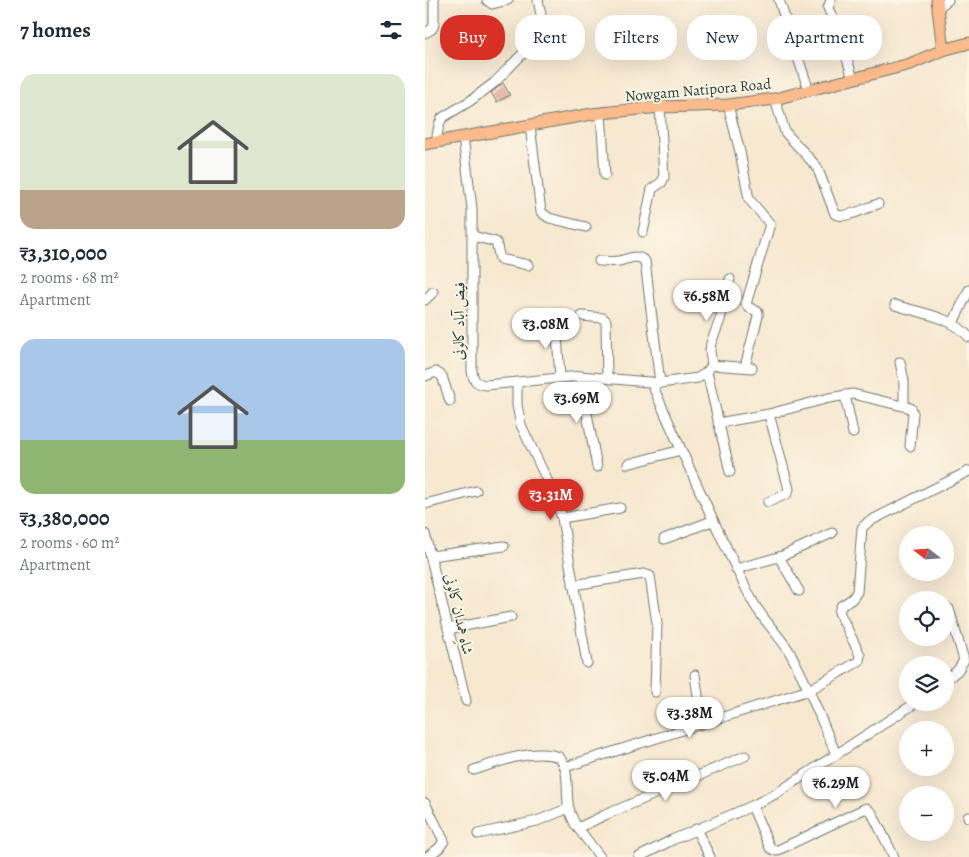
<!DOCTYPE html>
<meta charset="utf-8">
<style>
body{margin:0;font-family:Alegreya,Amiri,serif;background:#f6f6f7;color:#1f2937;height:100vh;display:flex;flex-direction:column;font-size:19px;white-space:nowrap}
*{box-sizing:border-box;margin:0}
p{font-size:16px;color:#747a83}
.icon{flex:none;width:28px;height:28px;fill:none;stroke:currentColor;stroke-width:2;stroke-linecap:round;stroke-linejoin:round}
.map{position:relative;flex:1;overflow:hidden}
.drawer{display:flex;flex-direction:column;background:#fff;width:425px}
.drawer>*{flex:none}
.banner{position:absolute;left:15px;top:15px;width:454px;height:45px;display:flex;gap:10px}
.needle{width:32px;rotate:287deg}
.controls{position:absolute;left:474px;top:526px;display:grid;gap:10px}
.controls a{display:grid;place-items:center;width:55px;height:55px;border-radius:50%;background:#fff;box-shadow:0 5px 20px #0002;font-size:25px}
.price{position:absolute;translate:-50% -42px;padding:0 11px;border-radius:18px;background:#fff;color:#222;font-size:16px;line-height:32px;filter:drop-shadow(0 1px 2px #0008)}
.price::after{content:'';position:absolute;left:50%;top:30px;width:15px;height:11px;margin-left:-8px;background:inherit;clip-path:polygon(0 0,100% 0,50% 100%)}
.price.on{background:#d93025;color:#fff}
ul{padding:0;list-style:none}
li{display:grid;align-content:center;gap:10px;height:265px;padding:0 20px}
li span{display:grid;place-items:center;height:155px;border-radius:15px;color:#555}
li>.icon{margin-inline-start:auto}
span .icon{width:90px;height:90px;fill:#fffc;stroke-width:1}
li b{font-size:21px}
h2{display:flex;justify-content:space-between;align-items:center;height:60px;padding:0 20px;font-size:21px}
.pill{padding:0 18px;border-radius:20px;background:#fff;box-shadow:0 5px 20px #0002;font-size:18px;line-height:45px}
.pill.on{background:#d93025;color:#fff}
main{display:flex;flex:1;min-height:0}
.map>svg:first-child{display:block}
.building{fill:#dda998}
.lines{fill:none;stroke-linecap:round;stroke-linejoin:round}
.minor-casing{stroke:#6b796b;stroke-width:11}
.major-casing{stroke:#6b796b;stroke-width:13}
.minor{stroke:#fff;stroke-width:9}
.major{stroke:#fbbb8c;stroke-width:11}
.labels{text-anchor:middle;stroke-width:4;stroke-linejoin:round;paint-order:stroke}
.street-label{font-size:15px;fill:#1f3d34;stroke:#fcf5e5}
</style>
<main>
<section class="drawer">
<h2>7 homes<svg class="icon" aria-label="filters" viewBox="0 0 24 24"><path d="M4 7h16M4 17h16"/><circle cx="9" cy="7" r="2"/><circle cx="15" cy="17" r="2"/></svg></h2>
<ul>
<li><span style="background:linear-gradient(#dfe7d0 75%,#b9a48a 0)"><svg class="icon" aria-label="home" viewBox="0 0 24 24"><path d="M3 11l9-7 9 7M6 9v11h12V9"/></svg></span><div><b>₹3,310,000</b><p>2 rooms · 68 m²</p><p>Apartment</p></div></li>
<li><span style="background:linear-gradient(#a9c7e8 65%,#8fb573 0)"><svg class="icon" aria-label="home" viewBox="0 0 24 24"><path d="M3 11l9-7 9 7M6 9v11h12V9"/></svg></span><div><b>₹3,380,000</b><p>2 rooms · 60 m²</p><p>Apartment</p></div></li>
</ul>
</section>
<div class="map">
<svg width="544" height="857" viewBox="0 0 544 857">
<rect width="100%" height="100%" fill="#fcf5e5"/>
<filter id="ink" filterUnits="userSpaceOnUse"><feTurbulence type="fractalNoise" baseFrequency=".02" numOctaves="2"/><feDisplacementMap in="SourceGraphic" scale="10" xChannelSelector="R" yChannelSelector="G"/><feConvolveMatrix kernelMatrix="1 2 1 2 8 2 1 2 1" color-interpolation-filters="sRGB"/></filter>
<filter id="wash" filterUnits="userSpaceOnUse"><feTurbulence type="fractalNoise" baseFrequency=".0096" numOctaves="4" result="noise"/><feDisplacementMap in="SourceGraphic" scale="20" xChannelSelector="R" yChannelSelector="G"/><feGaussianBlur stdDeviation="1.12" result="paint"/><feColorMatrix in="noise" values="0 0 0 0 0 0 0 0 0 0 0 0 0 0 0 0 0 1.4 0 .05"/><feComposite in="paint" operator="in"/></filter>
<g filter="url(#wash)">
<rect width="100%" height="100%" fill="#f7e8d0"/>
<g id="blocks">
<polygon class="building" points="78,83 85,95 72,102 66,93"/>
</g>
</g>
<g filter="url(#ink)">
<use href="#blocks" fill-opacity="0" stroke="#6b796b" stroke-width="1"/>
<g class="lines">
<g class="minor-casing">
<g id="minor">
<polyline points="62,0 67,4 83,0"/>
<polyline points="354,0 384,91"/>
<polyline points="406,0 403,8 414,32 428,79"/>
<polyline points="514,7 523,0"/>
<polyline points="0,33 7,29 9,25 9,0"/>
<path d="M350 99 360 132 392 167 410 214C420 220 443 207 453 204"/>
<polyline points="303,105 315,152 324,199 345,224 321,304 323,307 333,312 333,316 320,367"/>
<polyline points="176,113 180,175"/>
<polyline points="105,126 116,212 124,218 161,227"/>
<path d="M38 137 47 208V371C48 381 52 384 61 385L155 376 235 383 273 378 282 372 287 365"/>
<polyline points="11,142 14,125 17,118 45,101 69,83 117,34 119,29 113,0"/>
<polyline points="218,232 227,189 237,182 239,177 235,107"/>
<polyline points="48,236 71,242 75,259 103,265"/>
<path d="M174 261C180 261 188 262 194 261 205 259 210 253 220 261L235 383"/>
<polyline points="0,300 8,292"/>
<path d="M470 305C495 313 526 316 544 337"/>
<polyline points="157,316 178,318 181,321 182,378"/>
<polyline points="131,322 135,377"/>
<polyline points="528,323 544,290"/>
<polyline points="475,362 479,381 479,405"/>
<polyline points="287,365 285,351 286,343 295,320 305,279"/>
<polyline points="287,365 327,368"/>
<polyline points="282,372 305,472"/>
<polyline points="0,376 11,372 17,376 25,401"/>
<polyline points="155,376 172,467"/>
<path d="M226 382C259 456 291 530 328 602 338 620 353 634 364 651 383 684 396 720 411 754"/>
<polyline points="92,383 92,405 96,425 130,497 137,518 162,663"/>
<polyline points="420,395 428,433"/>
<polyline points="293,423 344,414 404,398 428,394 486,408 488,413 485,446"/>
<polyline points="203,464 256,450"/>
<polyline points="343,502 362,494 364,489 344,414"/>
<polyline points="0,504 51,491"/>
<polyline points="137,518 195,508"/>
<polyline points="0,534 41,701"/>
<polyline points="239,539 287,521"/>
<polyline points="6,556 79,546"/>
<polyline points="354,557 374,591"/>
<polyline points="311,569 357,556 407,533"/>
<polyline points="148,585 219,574 225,576 232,623 230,692"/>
<polyline points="23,629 86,617"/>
<polyline points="270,675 277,723"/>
<polyline points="520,681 533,670 539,660 524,609"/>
<polyline points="140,767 384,690 431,663 434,661 435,655 414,612 416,606 427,599 432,592 437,528 443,522 544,471"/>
<path d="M49 770C73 762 108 748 134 757 146 771 140 792 144 809 145 814 148 819 150 824L175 857"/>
<polyline points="0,803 19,841 14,848 2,857"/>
<polyline points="327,806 345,848 351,851 441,808 447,813 469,857"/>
<polyline points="543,817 544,817"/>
<polyline points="153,828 180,815 320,756"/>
<polyline points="271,829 285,857"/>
<polyline points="53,834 112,821 144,808"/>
<polyline points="214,857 247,840 327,806 352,793 492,702"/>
</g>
</g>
<g class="major-casing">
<g id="major">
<polyline points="512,0 518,50"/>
<polyline points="0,144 167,114 235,107 303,105 350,99 485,64 518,50 544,43"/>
</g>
</g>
<use href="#minor" class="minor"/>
<use href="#major" class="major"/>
</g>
</g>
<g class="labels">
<g class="street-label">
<text transform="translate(273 90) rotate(-5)" y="5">Nowgam Natipora Road</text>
<text transform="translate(34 321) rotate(-89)" y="5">فیض آباد کالونی</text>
<text transform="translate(34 614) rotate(77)" y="5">شاہِ ہمدان کالونی</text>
</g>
</g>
</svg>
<div class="controls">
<a><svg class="needle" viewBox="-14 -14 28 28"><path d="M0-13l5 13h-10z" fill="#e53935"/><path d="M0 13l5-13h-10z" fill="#747a83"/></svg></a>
<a><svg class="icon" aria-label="locate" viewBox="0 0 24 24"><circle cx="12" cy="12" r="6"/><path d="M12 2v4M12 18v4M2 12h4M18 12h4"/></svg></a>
<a><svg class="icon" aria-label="layers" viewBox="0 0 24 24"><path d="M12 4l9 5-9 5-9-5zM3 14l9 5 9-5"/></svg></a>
<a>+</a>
<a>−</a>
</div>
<b class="price" style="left:282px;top:322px">₹6.58M</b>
<b class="price" style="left:121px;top:350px">₹3.08M</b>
<b class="price" style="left:152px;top:424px">₹3.69M</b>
<b class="price on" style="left:126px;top:521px">₹3.31M</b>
<b class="price" style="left:265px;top:739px">₹3.38M</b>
<b class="price" style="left:241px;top:802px">₹5.04M</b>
<b class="price" style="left:411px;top:809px">₹6.29M</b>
<div class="banner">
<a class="pill on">Buy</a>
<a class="pill">Rent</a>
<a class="pill">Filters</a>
<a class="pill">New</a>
<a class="pill">Apartment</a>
</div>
</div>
</main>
